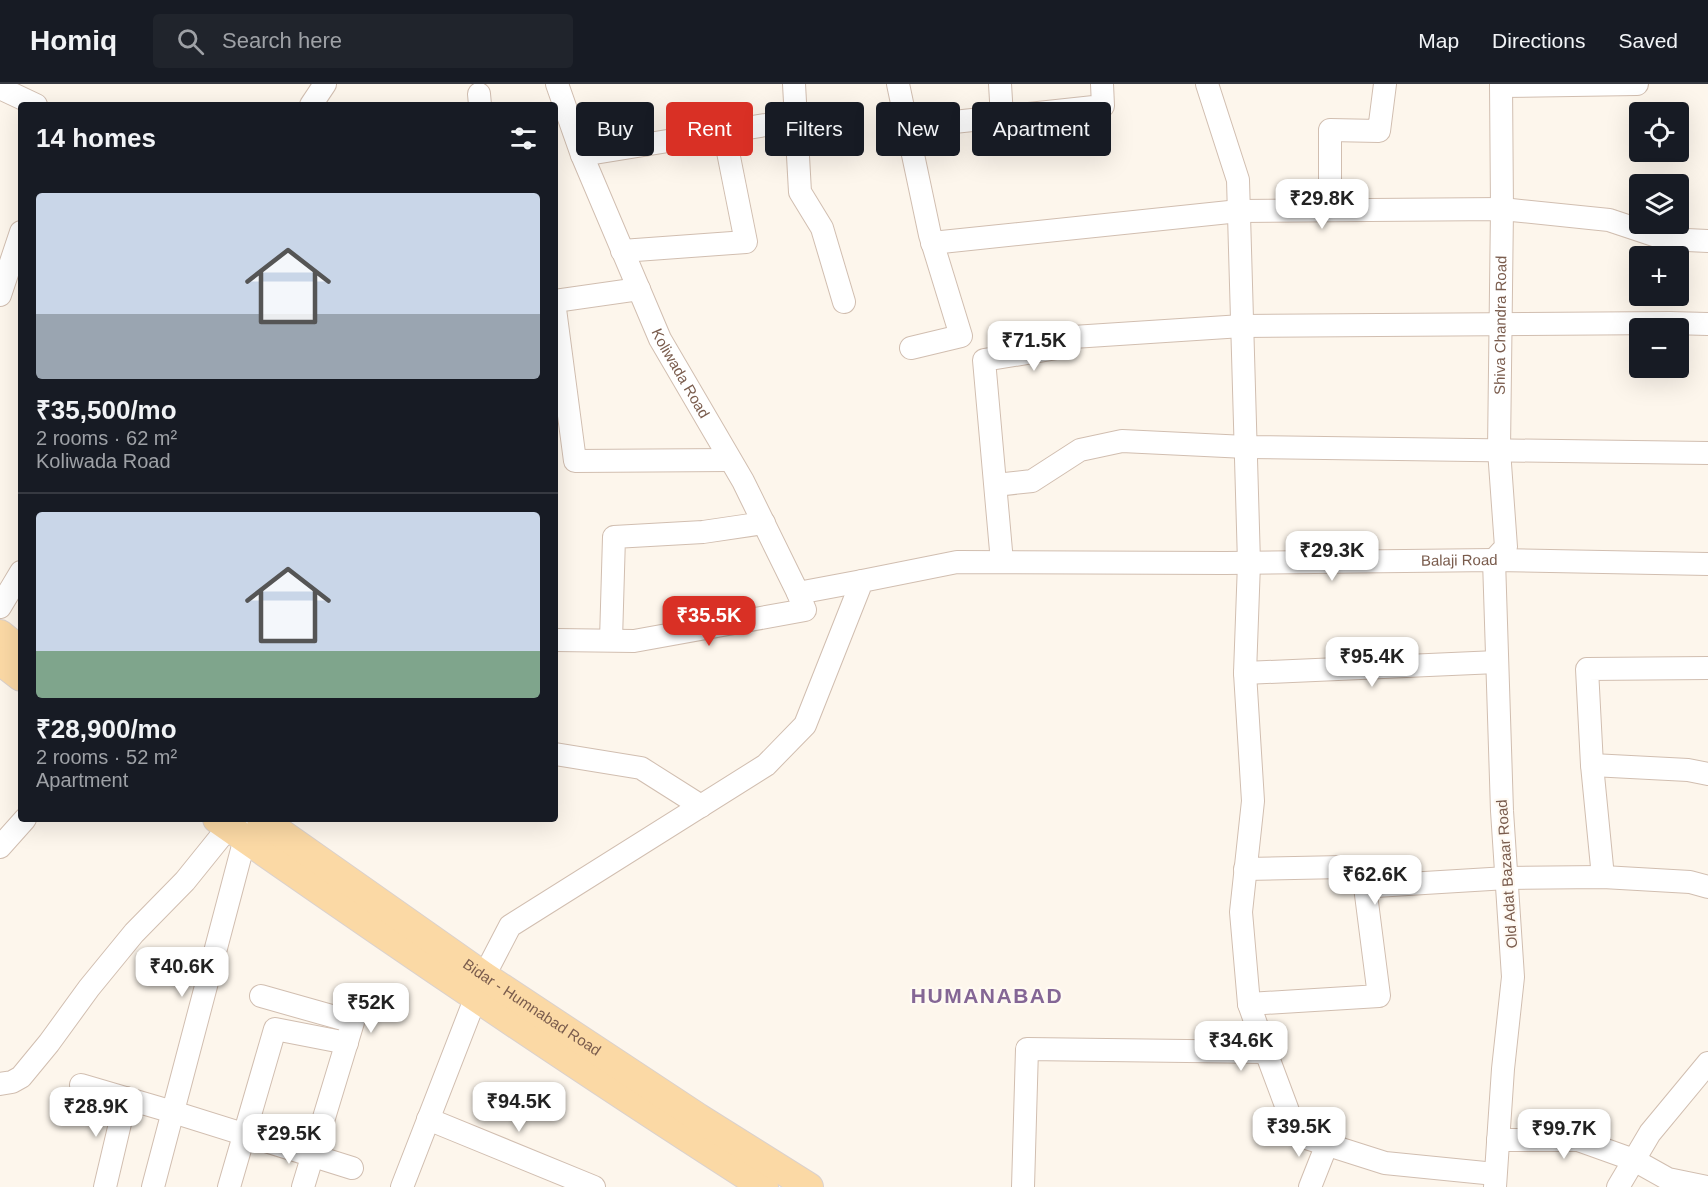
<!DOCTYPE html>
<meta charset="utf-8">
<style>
body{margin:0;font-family:Helvetica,sans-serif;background:#20242c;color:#f1f3f6;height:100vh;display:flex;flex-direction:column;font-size:22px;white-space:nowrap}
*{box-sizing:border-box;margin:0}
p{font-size:20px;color:#9ea1a6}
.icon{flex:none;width:33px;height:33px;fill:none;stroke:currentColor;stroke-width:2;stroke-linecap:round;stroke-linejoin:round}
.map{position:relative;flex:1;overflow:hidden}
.drawer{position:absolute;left:18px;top:18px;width:540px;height:720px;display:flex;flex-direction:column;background:#171b24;border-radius:6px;box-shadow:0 6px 24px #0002}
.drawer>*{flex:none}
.banner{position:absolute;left:576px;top:18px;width:570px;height:54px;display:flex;gap:12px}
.fabs{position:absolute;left:1629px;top:18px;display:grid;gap:12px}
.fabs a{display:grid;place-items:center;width:60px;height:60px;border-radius:6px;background:#171b24;box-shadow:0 6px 24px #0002;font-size:30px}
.price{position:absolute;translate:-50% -51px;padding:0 14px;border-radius:12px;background:#fff;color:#222;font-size:20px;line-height:39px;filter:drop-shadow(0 2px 3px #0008)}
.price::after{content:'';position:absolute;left:50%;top:36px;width:18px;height:14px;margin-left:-9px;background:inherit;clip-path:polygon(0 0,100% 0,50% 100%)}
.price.active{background:#d93025;color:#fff}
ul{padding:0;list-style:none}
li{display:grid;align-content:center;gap:12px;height:318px;padding:0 18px}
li+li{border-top:2px solid #363941}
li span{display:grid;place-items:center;height:186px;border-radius:6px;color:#555}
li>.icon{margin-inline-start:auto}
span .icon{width:108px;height:108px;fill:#fffc;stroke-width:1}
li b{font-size:26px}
h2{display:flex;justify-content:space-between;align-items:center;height:72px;padding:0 18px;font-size:26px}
.pill{padding:0 21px;border-radius:6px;background:#171b24;box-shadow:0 6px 24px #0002;font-size:21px;line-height:54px}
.pill.active{background:#d93025;color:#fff}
header{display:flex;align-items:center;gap:36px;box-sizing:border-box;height:84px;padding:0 30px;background:#171b24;border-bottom:2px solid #363941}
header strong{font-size:28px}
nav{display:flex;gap:33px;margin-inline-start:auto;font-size:21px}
.search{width:420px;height:54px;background:#20242c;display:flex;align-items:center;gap:15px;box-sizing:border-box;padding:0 21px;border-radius:6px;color:#9ea1a6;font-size:22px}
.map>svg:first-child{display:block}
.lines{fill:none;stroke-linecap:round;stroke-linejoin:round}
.minor-casing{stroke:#d1beb0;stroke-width:24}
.major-casing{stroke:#dad1cd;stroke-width:30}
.minor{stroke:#fff;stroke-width:22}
.major{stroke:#fbd9a5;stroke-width:28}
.labels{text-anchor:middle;stroke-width:4.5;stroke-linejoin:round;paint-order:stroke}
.street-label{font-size:15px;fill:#7a5c4d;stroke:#fffaf3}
.district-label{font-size:21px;font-weight:bold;letter-spacing:1.5px;fill:#846695;stroke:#fffaf3}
</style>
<header>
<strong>Homiq</strong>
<div class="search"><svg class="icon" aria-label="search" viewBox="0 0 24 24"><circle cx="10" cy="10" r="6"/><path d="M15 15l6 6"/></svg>Search here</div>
<nav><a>Map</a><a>Directions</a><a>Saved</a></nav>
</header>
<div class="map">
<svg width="1708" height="1103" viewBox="0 0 1708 1103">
<rect width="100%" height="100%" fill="#fdf6ec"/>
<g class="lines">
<g class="minor-casing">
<g id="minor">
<path id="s1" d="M557 0 582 71 660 255 743 397 798 509 862 497"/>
<polyline points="794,0 800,108 822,144 844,218"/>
<polyline points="898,0 930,151 961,252 911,264"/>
<polyline points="1000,0 1002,33"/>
<polyline points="1207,0 1238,96 1249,479 1245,589 1253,717 1241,828 1249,920 1266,968"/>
<polyline points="1501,2 1637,0"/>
<polyline points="0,4 36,21"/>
<polyline points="479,10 480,21"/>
<polyline points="311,21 325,0"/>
<polyline points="907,43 1103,22 1102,0"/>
<polyline points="582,71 796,36"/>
<polyline points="1330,126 1330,46 1379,47 1385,0"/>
<polyline points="932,159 1239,127 1502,125 1609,136 1666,155 1708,157"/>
<polyline points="622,167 746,158 724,48"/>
<polyline points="0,211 21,148"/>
<polyline points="555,217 639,205"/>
<polyline points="555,225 575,377 730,376"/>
<polyline points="996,401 1032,397 1080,366 1122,357 1246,363 1708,369"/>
<polyline points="1002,478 984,276 1057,264 1073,253 1242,242 1670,239 1708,240"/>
<polyline points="0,523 21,488"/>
<polyline points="555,556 634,557 805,526 798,509"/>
<polyline points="611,556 614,453 703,448 764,439"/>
<polyline points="1245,589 1497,578"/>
<polyline points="555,670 641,684 701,722"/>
<polyline points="1592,681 1688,686 1708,690"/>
<polyline points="0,763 25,735"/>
<polyline points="1245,785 1343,783 1375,802 1507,794 1603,793 1690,798 1708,803"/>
<polyline points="1603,793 1592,681 1587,585 1708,584"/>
<polyline points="261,912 353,938 303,1103"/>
<polyline points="1249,920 1379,912 1364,795"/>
<polyline points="0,1000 12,998 21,993 49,959 89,904 134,849 185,797 235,735"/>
<polyline points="81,1001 173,1028 352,1084"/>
<polyline points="428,1035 594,1103"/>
<polyline points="1498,1056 1578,1056 1634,1076 1668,1095 1707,1103"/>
<polyline points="105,1103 126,1014"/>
<polyline points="153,1103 249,739"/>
<polyline points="229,1103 275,945 347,959"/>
<path id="s2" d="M402 1103 484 892 510 842 766 681 805 641 862 497 957 478 1225 479 1494 476 1708 480"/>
<polyline points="1023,1103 1027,965 1266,968 1297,1051 1385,1079 1495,1090"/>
<polyline points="1310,1103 1327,1060"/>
<path id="s3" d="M1495 1103 1503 985 1513 893 1502 727 1494 476 1506 463 1499 366 1502 125 1501 0"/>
<polyline points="1618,1103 1650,1049 1708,979"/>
</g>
</g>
<g class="major-casing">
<g id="major">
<polyline points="0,550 21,567"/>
<polyline points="0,577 21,593"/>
<path d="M217 735C397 861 579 985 764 1103"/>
<path id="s4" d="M261 735 484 892 699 1034 809 1103"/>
</g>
</g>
<use href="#minor" class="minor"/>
<use href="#major" class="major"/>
</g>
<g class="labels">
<g class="street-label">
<text dy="5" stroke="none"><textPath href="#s3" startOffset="868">Shiva Chandra Road</textPath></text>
<text dy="5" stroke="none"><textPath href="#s1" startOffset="315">Koliwada Road</textPath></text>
<text dy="5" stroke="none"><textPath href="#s2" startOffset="1395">Balaji Road</textPath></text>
<text transform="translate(1507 790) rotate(-94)" y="5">Old Adat Bazaar Road</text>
<text dy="5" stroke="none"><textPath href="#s4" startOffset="330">Bidar - Humnabad Road</textPath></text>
</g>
<g class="district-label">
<text x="987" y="919">HUMANABAD</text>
</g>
</g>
</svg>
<div class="fabs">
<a><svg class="icon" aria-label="locate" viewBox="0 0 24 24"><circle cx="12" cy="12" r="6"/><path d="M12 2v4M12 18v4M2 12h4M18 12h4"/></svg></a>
<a><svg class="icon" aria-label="layers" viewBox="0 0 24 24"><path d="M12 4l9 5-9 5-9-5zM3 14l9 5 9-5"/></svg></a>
<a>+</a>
<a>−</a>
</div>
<b class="price" style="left:1322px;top:146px">₹29.8K</b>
<b class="price" style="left:1034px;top:288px">₹71.5K</b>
<b class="price" style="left:1332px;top:498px">₹29.3K</b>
<b class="price active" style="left:709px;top:563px">₹35.5K</b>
<b class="price" style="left:1372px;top:604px">₹95.4K</b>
<b class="price" style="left:1375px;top:822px">₹62.6K</b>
<b class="price" style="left:182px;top:914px">₹40.6K</b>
<b class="price" style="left:371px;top:950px">₹52K</b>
<b class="price" style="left:1241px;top:988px">₹34.6K</b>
<b class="price" style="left:519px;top:1049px">₹94.5K</b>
<b class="price" style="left:96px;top:1054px">₹28.9K</b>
<b class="price" style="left:1299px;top:1074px">₹39.5K</b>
<b class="price" style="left:1564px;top:1076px">₹99.7K</b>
<b class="price" style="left:289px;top:1081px">₹29.5K</b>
<div class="banner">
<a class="pill">Buy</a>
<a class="pill active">Rent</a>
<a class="pill">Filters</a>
<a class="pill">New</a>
<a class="pill">Apartment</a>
</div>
<section class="drawer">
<h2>14 homes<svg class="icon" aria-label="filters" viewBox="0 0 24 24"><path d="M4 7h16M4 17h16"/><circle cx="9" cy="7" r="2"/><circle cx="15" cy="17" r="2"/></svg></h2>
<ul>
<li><span style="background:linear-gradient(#c9d6e8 65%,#9aa5b1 0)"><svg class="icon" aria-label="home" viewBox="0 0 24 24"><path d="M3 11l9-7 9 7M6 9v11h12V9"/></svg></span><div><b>₹35,500/mo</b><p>2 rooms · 62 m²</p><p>Koliwada Road</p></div></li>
<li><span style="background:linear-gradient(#c9d6e8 75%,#7fa58c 0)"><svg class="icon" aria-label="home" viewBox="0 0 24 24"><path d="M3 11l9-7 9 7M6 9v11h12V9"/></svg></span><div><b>₹28,900/mo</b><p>2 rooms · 52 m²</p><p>Apartment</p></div></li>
</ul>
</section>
</div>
